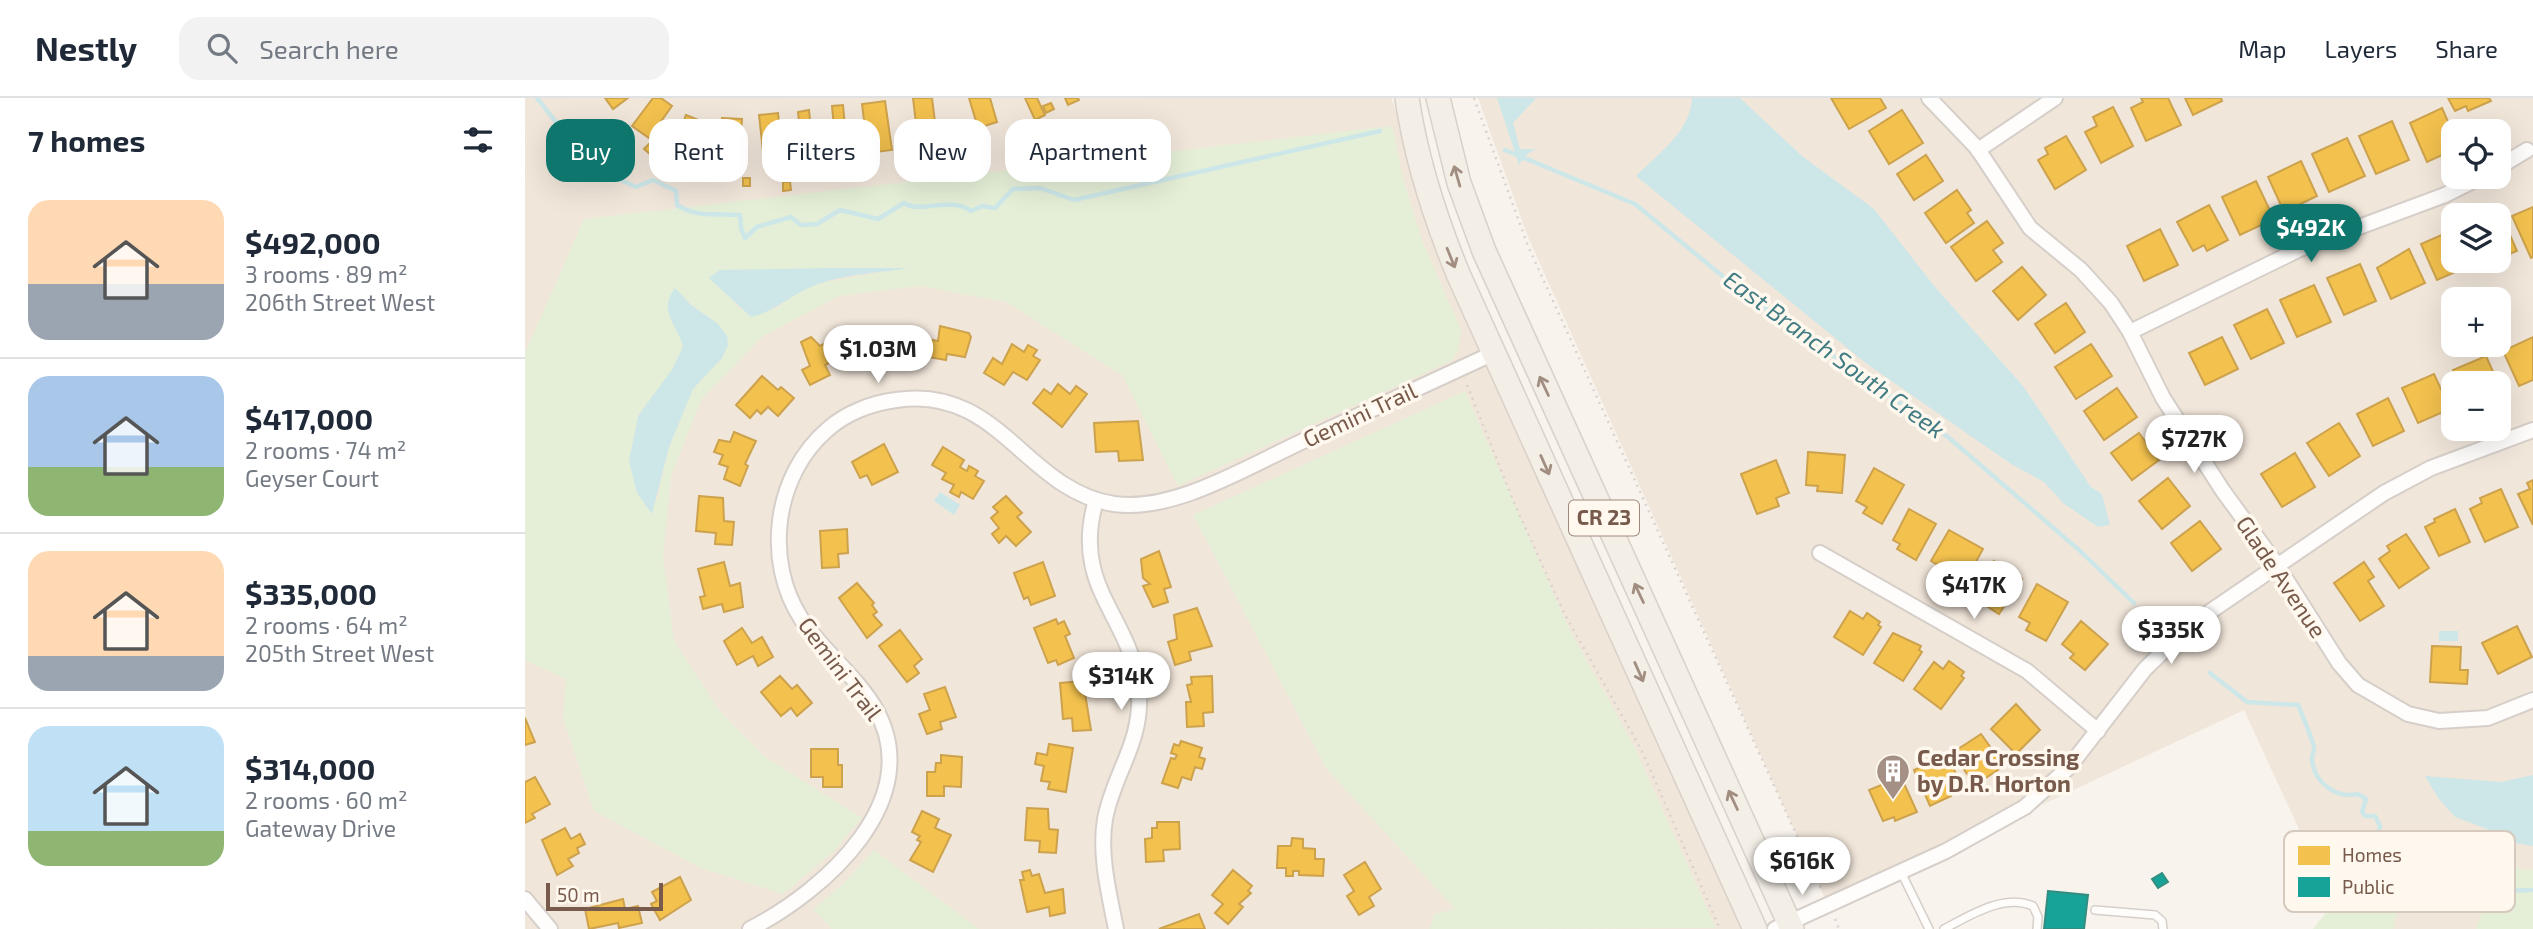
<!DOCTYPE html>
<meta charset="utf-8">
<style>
body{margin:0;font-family:"Exo 2",sans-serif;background:#f2f2f3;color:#1f2937;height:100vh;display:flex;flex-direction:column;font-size:26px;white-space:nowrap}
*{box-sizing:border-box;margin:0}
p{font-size:23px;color:#747a83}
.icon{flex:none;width:38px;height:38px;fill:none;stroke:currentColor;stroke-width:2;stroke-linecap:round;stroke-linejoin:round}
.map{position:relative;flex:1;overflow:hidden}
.panel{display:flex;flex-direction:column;background:#fff;width:525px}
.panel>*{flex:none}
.hud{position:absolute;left:21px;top:21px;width:665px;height:63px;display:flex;gap:14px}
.buttons{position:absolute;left:1916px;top:21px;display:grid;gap:14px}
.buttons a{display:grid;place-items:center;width:70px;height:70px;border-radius:14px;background:#fff;box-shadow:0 7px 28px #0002;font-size:35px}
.scale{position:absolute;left:21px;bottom:18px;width:117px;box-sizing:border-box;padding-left:7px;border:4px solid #775a4b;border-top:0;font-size:19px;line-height:24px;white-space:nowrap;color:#775a4b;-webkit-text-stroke:5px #fff8ee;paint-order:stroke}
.price{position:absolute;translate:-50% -60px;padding:0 16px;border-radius:24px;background:#fff;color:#222;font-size:23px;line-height:46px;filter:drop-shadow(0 2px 4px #0008)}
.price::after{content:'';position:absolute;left:50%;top:42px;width:21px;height:16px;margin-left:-10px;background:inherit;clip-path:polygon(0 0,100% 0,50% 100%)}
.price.selected{background:#0f766e;color:#fff}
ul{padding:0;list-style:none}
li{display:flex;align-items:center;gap:21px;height:175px;padding:0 28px}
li+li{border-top:2px solid #e0e1e3}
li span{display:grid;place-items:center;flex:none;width:196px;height:140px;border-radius:21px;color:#555}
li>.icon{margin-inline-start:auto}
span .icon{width:84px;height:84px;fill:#fffc;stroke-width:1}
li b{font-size:30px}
h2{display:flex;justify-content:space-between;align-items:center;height:84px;padding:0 28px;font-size:30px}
.pill{padding:0 24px;border-radius:21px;background:#fff;box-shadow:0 7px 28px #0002;font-size:24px;line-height:63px}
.pill.selected{background:#0f766e;color:#fff}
header{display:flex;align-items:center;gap:42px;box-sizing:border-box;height:98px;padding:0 35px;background:#fff;border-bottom:2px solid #e0e1e3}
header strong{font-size:33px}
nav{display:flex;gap:38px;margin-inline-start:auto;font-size:24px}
.search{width:490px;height:63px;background:#f2f2f3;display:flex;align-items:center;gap:18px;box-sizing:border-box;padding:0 24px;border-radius:21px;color:#747a83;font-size:26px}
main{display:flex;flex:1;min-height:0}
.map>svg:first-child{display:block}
.residential{fill:#f1e6da;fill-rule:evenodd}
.green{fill:#e5efd7;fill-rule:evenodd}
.water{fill:#cde7e9}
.homes{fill:#f2c14e;stroke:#cda24d;stroke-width:2}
.public{fill:#17a398;stroke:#348d81;stroke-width:2}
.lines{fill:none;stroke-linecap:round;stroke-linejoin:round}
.stream{stroke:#cde7e9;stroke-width:4.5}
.service-casing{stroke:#d6cfc9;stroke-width:10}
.minor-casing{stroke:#d6cfc9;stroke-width:18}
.primary-casing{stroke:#d9d0ca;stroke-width:26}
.path{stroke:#dad2ce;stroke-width:2.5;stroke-dasharray:2 5;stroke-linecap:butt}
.service{stroke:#fefdfc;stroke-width:7}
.minor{stroke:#fefdfc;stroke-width:14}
.primary{stroke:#f3eee6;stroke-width:23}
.oneway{stroke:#a28e81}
.labels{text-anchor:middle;stroke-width:7;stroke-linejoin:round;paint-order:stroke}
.shield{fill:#fff8ee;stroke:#a0897c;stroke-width:2}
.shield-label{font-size:21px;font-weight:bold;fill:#775a4b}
.street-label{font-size:23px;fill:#775a4b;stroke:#fff8ee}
.poi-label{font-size:23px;font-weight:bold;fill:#775a4b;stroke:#fff8ee;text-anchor:start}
.water-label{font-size:24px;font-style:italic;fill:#417b83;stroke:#fff8ee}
.key{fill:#fff8ee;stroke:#d6c9bd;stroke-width:2}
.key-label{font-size:19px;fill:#775a4b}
</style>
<header>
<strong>Nestly</strong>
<div class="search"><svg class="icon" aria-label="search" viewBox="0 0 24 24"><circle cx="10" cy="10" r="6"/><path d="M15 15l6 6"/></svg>Search here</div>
<nav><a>Map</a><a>Layers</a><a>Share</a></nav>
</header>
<main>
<section class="panel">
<h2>7 homes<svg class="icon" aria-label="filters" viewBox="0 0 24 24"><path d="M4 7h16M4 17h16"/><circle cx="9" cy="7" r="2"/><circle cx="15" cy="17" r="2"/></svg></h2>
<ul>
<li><span style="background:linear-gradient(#ffd9b3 60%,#9aa5b1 0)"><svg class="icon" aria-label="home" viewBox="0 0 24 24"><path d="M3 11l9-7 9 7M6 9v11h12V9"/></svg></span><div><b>$492,000</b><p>3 rooms · 89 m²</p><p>206th Street West</p></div></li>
<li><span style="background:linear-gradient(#a9c7e8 65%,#8fb573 0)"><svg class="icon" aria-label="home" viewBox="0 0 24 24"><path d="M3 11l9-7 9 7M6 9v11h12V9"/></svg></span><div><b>$417,000</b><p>2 rooms · 74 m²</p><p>Geyser Court</p></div></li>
<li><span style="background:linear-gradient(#ffd9b3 75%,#9aa5b1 0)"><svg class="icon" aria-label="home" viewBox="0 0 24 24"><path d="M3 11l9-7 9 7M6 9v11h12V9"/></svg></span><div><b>$335,000</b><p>2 rooms · 64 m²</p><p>205th Street West</p></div></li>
<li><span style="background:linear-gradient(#bfe0f5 75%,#8fb573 0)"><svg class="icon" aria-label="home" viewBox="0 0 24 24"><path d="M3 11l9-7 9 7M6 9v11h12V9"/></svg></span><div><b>$314,000</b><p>2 rooms · 60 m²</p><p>Gateway Drive</p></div></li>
</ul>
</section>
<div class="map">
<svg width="2008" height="831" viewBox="0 0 2008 831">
<rect width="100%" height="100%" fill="#f8f3ed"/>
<g class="residential">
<polygon points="0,0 866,0 1244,831 0,831"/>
<path d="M953 0H2008V831H1820L1719 612 1303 807 1003 139ZM1928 33H1974V79H1928ZM1928 117H1974V163H1928ZM1928 201H1974V247H1928ZM1928 285H1974V331H1928Z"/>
</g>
<g class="green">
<path d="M867 28 879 84 897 142 936 232 933 253 926 263 653 388 598 278 481 204 395 188 314 198 238 238 176 302 146 378 138 459 149 543 194 612 239 658 337 720 308 754 258 796 176 770 69 713 38 620 41 581 0 562V255L59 121ZM307 170H380L296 185 273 194 250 211H215L195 188 254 173ZM166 207 192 225 197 260 168 291 144 349 132 402 104 363 113 318 148 270 158 248 153 232 146 224Z"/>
<polygon points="940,293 1043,529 1108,646 1191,830 905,831 909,816 930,811 801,670 668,417"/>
<polygon points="1881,743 1896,746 1897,756 1905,769 1878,784 1868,831 1788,831 1821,789 1823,770 1828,760 1845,747 1858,749"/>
<polygon points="349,752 454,831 307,831 288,811 317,787"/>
<polygon points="1986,765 1999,772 2008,771 2008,831 1951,831 1972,769"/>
</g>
<g class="water">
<polygon points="972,0 1011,0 988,25 995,51 1011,51 1002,56 994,67"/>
<path d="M1167 0H1215L1277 58 1349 111 1410 189 1498 288 1566 389 1577 396 1585 427 1573 429 1538 405 1519 384 1486 366 1342 266 1111 78C1133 56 1166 33 1167 0Z"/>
<path d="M307 170H384C355 175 321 176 293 186 269 194 252 213 226 219L184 180 195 172Z"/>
<path d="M150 190 166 207 192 225 202 238 203 247 197 260 168 291 144 349 127 416 112 395 104 363 113 318 148 270 158 248C151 225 133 213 150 190Z"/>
<polygon points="415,394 435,407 429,417 409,403"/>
<rect x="1914" y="533" width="19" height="10"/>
<polygon points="2008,677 2008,748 1972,742 1962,731 1930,719 1913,700 1900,678 1976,684"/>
</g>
<g class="homes">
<polygon points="80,0 103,0 88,11"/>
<polygon points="128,0 136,0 147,8 124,40 107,28"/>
<polygon points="388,0 407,0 413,48 394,51"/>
<polygon points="444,0 465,0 472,24 453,30"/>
<polygon points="500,0 512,0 520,17 510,22"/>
<polygon points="540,0 553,0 554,2 543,7"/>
<polygon points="1306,0 1355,0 1361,10 1324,31"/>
<polygon points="1616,0 1643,0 1656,27 1621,43 1606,10 1618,4"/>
<polygon points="1660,0 1696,0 1697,3 1668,17"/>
<polygon points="1923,0 1964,0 1966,3 1943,13 1941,8 1930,13"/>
<polygon points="360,3 367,52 343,55 337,6"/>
<polygon points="526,5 529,11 521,15 518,8"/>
<polygon points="318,7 323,61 312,62 307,8"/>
<polygon points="1588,9 1608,48 1576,65 1560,34 1572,28 1568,19"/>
<polygon points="1917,10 1928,35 1928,52 1902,64 1885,25"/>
<polygon points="284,12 289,61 278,62 273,14"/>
<polygon points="1377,12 1398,45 1364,66 1344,33"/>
<polygon points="253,15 259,70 240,72 234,17"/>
<polygon points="161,17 186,27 178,47 153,37"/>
<polygon points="197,20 217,21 214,70 194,69"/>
<polygon points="1867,23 1884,62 1851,76 1834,38"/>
<polygon points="1541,38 1561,72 1530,91 1513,62 1523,56 1520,50"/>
<polygon points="427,39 428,47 421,48 420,40"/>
<polygon points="1822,40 1840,78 1804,94 1787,56"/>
<polygon points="124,46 130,52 126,57 119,51"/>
<rect x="373" y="47" width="7" height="9"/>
<polygon points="1401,57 1418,83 1389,102 1372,76"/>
<polygon points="1776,63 1792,98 1759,114 1743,79"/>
<rect x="218" y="80" width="7" height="8"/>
<polygon points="1731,83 1749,121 1715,137 1697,99"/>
<polygon points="258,84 265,84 266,92 258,93"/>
<polygon points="1432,92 1446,112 1442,115 1449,125 1421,145 1400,115"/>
<polygon points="1684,107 1703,142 1682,153 1679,147 1668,153 1652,124"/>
<polygon points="2008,109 2008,159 2006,160 1987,118"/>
<polygon points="1974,112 1992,153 1974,160 1974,117 1962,117"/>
<polygon points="1462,123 1478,145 1468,152 1477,164 1451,183 1426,149"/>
<polygon points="1635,131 1653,167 1619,183 1602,148"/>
<polygon points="1928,132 1928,163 1942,163 1944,168 1912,182 1896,146"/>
<polygon points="1884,151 1900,185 1866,201 1852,170"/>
<polygon points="1835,166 1851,203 1819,217 1802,180"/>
<polygon points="1497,169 1521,197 1493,222 1468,193"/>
<polygon points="1789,187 1806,224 1772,239 1755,202"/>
<polygon points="1541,205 1560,234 1530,255 1510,226"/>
<polygon points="1742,211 1759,245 1726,261 1709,227"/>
<polygon points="376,228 380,256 343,260 340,242 349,241 348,233"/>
<polygon points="415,228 444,235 446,239 440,259 422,256 421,262 398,258 402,241 413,243"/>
<polygon points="286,239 295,248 308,241 317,259 300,267 305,277 285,287 277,272 285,268 276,244"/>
<polygon points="1697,239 1713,271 1680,287 1664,255"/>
<polygon points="2008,239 2008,282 1994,288 1978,253"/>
<polygon points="487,246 499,254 503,247 512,252 508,258 515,262 502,282 488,274 479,287 459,275 468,260 477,266"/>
<polygon points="1566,246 1587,278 1551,301 1530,269"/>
<polygon points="1961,258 1973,285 1934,285 1928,272"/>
<polygon points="1909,276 1925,311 1893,325 1877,290"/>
<polygon points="237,278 253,292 256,289 269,300 253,318 243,309 236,316 232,312 225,320 211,307"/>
<polygon points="533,286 545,296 551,288 562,296 537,329 508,305 519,291 526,296"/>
<polygon points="1592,290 1612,319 1579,342 1559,313"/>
<polygon points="1863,300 1879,333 1848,348 1832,316"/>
<polygon points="613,323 618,362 594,363 593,353 571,354 569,325"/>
<polygon points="1814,325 1835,358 1804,378 1782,345"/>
<polygon points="209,334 231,343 220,366 223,368 215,388 199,381 203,369 194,366 198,357 189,354 194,342 205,344"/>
<polygon points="1614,335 1634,362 1607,382 1586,355"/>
<polygon points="359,346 373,374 347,387 342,377 335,380 327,364"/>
<polygon points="418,349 439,362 435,369 442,373 444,368 453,373 450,378 459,383 448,401 436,394 434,399 425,394 429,387 417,381 421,375 407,367"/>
<polygon points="1283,354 1320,357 1317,395 1292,393 1293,388 1281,387"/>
<polygon points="1770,355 1790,389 1757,409 1736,376"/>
<polygon points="1251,362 1264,395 1251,400 1254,408 1232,416 1216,376"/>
<polygon points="1349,370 1379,387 1357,426 1338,415 1342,409 1331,403"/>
<polygon points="1643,380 1665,408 1637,431 1614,403"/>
<polygon points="2008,382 2008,427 1993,396 2005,391 2002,385"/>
<polygon points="1976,391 1993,429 1960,444 1945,411 1957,405 1955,400"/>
<polygon points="174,398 198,400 199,423 209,424 207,447 190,446 191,435 171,433"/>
<polygon points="481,398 497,415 492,419 506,434 491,448 481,438 474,445 467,436 474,430 466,420 473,414 468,409"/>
<polygon points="1384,411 1411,426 1391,462 1372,451 1375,446 1368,442"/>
<polygon points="1930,411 1945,444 1914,458 1900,429 1910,424 1909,421"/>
<polygon points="1675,423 1696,451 1667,473 1646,445"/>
<polygon points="322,431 323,455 313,456 314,469 297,470 295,433"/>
<polygon points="1424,432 1458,451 1436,491 1415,479 1419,471 1406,463"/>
<polygon points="1881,436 1904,470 1874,490 1854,461 1865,453 1862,448"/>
<polygon points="634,453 646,489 639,491 643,504 628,509 618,488 625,486 618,480 616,461"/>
<polygon points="1469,463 1497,481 1474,516 1446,498"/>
<polygon points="199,464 205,488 215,485 218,509 199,514 197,506 178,511 175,499 180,498 173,471"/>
<polygon points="518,464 530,498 506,507 503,499 499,501 489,475"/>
<polygon points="1839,464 1849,479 1843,483 1859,508 1835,523 1809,485"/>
<polygon points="332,485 349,505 347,507 352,514 348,517 357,527 342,540 314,500"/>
<polygon points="1512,486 1543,504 1521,543 1501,532 1505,525 1494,519"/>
<polygon points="672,510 687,548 664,554 666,562 650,567 643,544 652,541 649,517"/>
<polygon points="1325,513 1338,521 1342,515 1355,524 1353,527 1356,529 1338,557 1309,539"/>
<polygon points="531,521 533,526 539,523 545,536 540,538 549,560 533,567 531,562 523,565 509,530"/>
<polygon points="1556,523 1583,546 1560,572 1545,560 1549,556 1537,546"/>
<polygon points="1992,528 2007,559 1973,576 1957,545"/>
<polygon points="217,530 227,545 237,539 248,559 233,568 228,558 212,567 199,543"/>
<polygon points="375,532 397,561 389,568 394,575 382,584 354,548"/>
<polygon points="1368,535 1396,548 1394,552 1397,554 1378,583 1349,565"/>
<polygon points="1907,548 1936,549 1935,572 1943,572 1942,586 1905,584"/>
<polygon points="1424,563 1439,574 1436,578 1439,580 1416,611 1389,591 1409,564 1418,571"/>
<polygon points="255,578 267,591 272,587 287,605 272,618 266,610 256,618 236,594"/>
<polygon points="687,578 688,614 678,615 679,628 662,629 661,604 666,604 662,587 667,586 666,579"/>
<polygon points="558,583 566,632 548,633 547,620 538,621 535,585"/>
<polygon points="420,589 431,619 415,624 417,631 402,636 394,616 405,612 399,596"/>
<polygon points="1491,606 1515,632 1491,656 1466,631"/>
<polygon points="0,620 10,644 0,647"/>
<polygon points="1456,636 1479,668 1450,687 1427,655"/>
<polygon points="656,643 677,650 674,659 680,661 677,671 670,669 666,682 657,679 653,690 637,685 646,660 650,661 652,657 646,655 649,646 654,648"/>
<polygon points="524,646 548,650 541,694 523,691 525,684 516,683 519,668 510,666 512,655 522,657"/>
<polygon points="286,651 313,651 313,667 317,667 317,689 298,689 298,679 286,679"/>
<polygon points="416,657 437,659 436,689 419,688 419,698 402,698 402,674 410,674 411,665 416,665"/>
<polygon points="1422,657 1436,686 1423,692 1426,698 1405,708 1389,672"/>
<polygon points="10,679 25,706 7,716 10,720 0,725 0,684"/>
<polygon points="1376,679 1392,714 1370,723 1369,719 1358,723 1344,692"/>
<polygon points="502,710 523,711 524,731 533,732 531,755 514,754 515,743 500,742"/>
<polygon points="397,713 414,721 410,730 426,737 408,774 385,762 396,744 392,742 395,738 387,734"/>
<polygon points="632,724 654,724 655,751 638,752 639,763 621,764 620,741 627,740 627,730 632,730"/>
<polygon points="40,730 46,741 55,736 60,746 52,750 54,755 43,761 48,768 32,777 17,742"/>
<polygon points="767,740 778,741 778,750 790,751 790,761 799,761 798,778 774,777 774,773 768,773 768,778 761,778 761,770 752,770 753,748 766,748"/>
<polygon points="840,764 856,791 844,799 849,808 834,817 822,798 829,793 819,777"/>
<polygon points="505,772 507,778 514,776 520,795 538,791 540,815 525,818 524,809 502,814 495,782 499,782 497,774"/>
<polygon points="708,772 727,788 723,793 726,795 714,806 718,809 703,826 690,815 698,806 687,797"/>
<polygon points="155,779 166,802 135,822 126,806 132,803 127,794"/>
<polygon points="98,801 100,811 113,808 117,825 94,830 93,825 64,831 60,811"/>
<polygon points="674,816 680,831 634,831"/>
</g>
<g class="public">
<polygon points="1637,775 1643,784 1633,790 1627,781"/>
<polygon points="1523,793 1563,797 1559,831 1519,831"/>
</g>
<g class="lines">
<g class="stream">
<path d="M12 0 46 43 61 49 69 64 82 62 85 77 111 89 128 82 151 93 152 107C172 120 193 115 215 117L216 130 220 140 232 129 266 119 276 127 292 126 315 112 353 121 379 105C396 116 425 98 446 113L457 108 470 110 488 91 515 90 549 102 855 33"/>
<polyline points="980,52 1110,106 1212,190 1423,339 1554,452 1609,505"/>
<path d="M1685 575 1722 604 1773 607C1777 616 1787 641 1789 649 1790 655 1787 654 1787 660 1788 685 1812 701 1833 696L1841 701 1837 714 1840 718H1850L1855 728 1850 746 1861 755 1891 751 1899 757C1917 756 1941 769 1948 786L1966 793 2008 792"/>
</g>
<g class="service-casing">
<g id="service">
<polyline points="1376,774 1404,831"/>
<polyline points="1570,812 1630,817 1637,823 1638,831"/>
<path d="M1419 831C1444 818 1479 795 1508 808L1513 819 1512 831"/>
</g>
</g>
<g class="minor-casing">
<g id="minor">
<polyline points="1404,0 1452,50 1505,130 1556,172 1586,205 1605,234 1638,300 1698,393 1752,467 1814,565 1833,587 1883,616 1914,623 1963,620 2008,602"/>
<polyline points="1453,52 1530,0"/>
<polyline points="1974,69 2002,52"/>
<polyline points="1605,234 1775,151 1920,97 1956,79"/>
<path d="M571 402C545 491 608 518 614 594 617 646 589 674 580 721 574 757 584 795 591 831"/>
<polyline points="1295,455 1502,573 1573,633"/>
<polyline points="0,801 25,831"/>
<path d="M225 831C299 793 403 702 350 610 331 578 298 553 277 522 238 463 249 377 303 331 321 315 347 305 371 302 474 286 501 393 589 406 651 415 728 365 785 340 846 312 908 283 969 255"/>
<polyline points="1250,831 1421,753 1500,709 1544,669 1620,571 1664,528 1859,395 1906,370 2008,332"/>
</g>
</g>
<g class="primary-casing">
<g id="primary">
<path d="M882 0C891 61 910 120 934 178L1230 831"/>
<polyline points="913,0 934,85 959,153 1267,831"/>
</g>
</g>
<g class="path">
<polyline points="949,0 1003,148 1297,793"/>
<polyline points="942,287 990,407 1040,517 1116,651 1195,831"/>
<polyline points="1310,821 1314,831"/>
</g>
<use href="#service" class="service"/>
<use href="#minor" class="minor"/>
<use href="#primary" class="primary"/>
</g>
<defs><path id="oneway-shaft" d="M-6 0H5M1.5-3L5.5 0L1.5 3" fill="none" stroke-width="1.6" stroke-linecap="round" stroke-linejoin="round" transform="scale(1.75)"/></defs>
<g class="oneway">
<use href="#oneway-shaft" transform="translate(932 78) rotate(-106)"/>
<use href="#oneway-shaft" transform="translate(926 160) rotate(68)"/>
<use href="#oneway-shaft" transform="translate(1019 288) rotate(-115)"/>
<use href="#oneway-shaft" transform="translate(1020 367) rotate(66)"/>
<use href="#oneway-shaft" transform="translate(1114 495) rotate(-115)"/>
<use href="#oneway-shaft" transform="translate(1114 574) rotate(66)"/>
<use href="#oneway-shaft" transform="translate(1208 702) rotate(-115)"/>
</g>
<defs>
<g id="building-pin" transform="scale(1.75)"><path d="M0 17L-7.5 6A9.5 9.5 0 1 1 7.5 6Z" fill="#a49084" stroke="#fff8ee"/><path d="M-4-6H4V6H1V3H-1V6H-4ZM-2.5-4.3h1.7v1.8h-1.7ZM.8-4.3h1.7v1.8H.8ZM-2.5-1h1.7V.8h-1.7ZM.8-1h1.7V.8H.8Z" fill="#fff"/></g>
</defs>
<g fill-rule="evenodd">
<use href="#building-pin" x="1368" y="673"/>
</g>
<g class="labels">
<rect class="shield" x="1044" y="402.5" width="70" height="35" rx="5"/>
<g class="shield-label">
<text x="1079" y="427">CR 23</text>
</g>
<g class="street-label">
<text transform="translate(835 317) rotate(-25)" y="8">Gemini Trail</text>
<text transform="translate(1756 479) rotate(56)" y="8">Glade Avenue</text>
<text transform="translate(315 571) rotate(53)" y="8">Gemini Trail</text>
</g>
<g class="poi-label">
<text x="1392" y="668">Cedar Crossing<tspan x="1392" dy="26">by D.R. Horton</tspan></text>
</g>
<g class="water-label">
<text transform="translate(1309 257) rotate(36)" y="8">East Branch South Creek</text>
</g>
</g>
<rect x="1759" y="733" width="231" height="81" rx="10" class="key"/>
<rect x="1773" y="748" width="32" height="19" fill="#f2c14e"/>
<rect x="1773" y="779" width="32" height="20" fill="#17a398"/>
<g class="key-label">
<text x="1817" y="764">Homes</text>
<text x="1817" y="796">Public</text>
</g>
</svg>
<div class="buttons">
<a><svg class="icon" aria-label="locate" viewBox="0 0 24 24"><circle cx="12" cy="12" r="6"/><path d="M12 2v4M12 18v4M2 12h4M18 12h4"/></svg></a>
<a><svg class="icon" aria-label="layers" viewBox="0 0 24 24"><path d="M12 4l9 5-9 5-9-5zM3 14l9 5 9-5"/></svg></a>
<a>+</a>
<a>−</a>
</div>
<div class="scale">50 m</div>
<b class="price selected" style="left:1786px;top:166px">$492K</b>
<b class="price" style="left:353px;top:287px">$1.03M</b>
<b class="price" style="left:1669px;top:377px">$727K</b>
<b class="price" style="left:1449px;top:523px">$417K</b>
<b class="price" style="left:1646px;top:568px">$335K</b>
<b class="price" style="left:596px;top:614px">$314K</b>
<b class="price" style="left:1277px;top:799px">$616K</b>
<div class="hud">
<a class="pill selected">Buy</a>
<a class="pill">Rent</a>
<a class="pill">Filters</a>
<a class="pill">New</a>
<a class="pill">Apartment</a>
</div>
</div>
</main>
